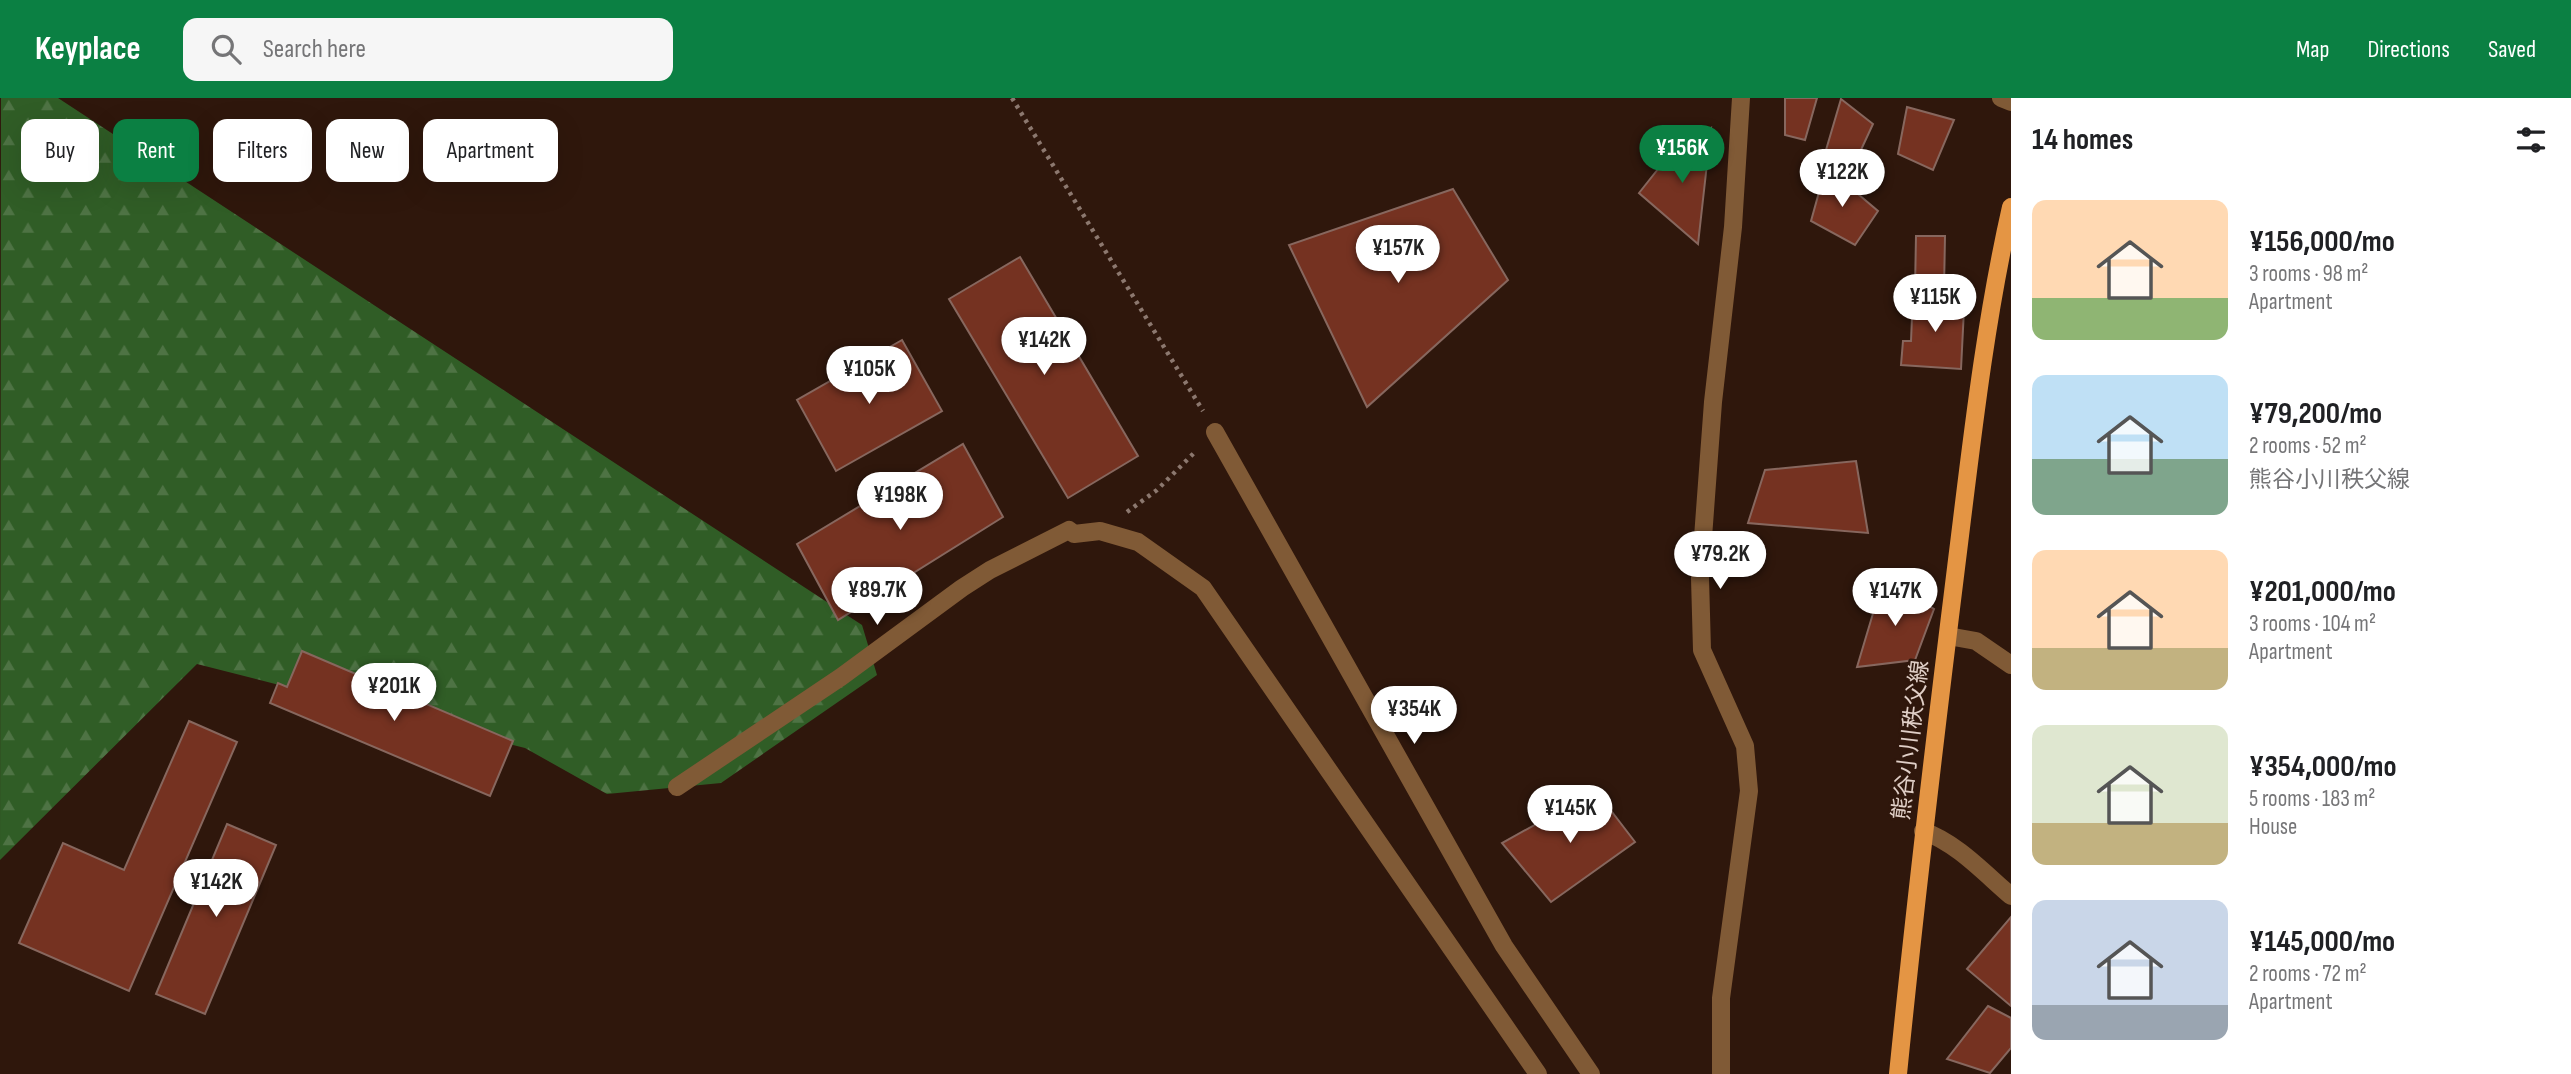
<!DOCTYPE html>
<meta charset="utf-8">
<style>
body{margin:0;font-family:"Sofia Sans Condensed","Noto Sans JP",sans-serif;background:#f6f6f6;color:#202124;height:100vh;display:flex;flex-direction:column;font-size:26px;white-space:nowrap}
*{box-sizing:border-box;margin:0}
p{font-size:23px;color:#757577}
.icon{flex:none;width:38px;height:38px;fill:none;stroke:currentColor;stroke-width:2;stroke-linecap:round;stroke-linejoin:round}
.map{position:relative;flex:1;overflow:hidden}
.side{display:flex;flex-direction:column;background:#fff;width:560px}
.side>*{flex:none}
.hud{position:absolute;left:21px;top:21px;width:665px;height:63px;display:flex;gap:14px}
.price{position:absolute;translate:-50% -60px;padding:0 16px;border-radius:24px;background:#fff;color:#222;font-size:23px;line-height:46px;filter:drop-shadow(0 2px 4px #0008)}
.price::after{content:'';position:absolute;left:50%;top:42px;width:21px;height:16px;margin-left:-10px;background:inherit;clip-path:polygon(0 0,100% 0,50% 100%)}
.price.active{background:#0b8043;color:#fff}
ul{padding:0;list-style:none}
li{display:flex;align-items:center;gap:21px;height:175px;padding:0 21px}
li span{display:grid;place-items:center;flex:none;width:196px;height:140px;border-radius:14px;color:#555}
li>.icon{margin-inline-start:auto}
span .icon{width:84px;height:84px;fill:#fffc;stroke-width:1}
li b{font-size:30px}
h2{display:flex;justify-content:space-between;align-items:center;height:84px;padding:0 21px;font-size:30px}
.pill{padding:0 24px;border-radius:14px;background:#fff;box-shadow:0 7px 28px #0002;font-size:24px;line-height:63px}
.pill.active{background:#0b8043;color:#fff}
header{display:flex;align-items:center;gap:42px;box-sizing:border-box;height:98px;padding:0 35px;background:#0b8043;color:#fff}
header strong{font-size:33px}
nav{display:flex;gap:38px;margin-inline-start:auto;font-size:24px}
.search{width:490px;height:63px;background:#f6f6f6;display:flex;align-items:center;gap:18px;box-sizing:border-box;padding:0 24px;border-radius:14px;color:#757577;font-size:26px}
main{display:flex;flex:1;min-height:0}
.map>svg:first-child{display:block}
.forest{fill:url(#forest-firs)}
.building{fill:#753221;stroke:#87675e;stroke-width:2}
.lines{fill:none;stroke-linecap:round;stroke-linejoin:round}
.path{stroke:#8c786f;stroke-width:4.5;stroke-dasharray:3.5 5;stroke-linecap:butt}
.minor{stroke:#805a36;stroke-width:18}
.major{stroke:#e49544;stroke-width:18}
.labels{text-anchor:middle;stroke-width:5;stroke-linejoin:round;paint-order:stroke}
.street-label{font-size:23px;fill:#e0cfc7;stroke:#2f170c}
</style>
<header>
<strong>Keyplace</strong>
<div class="search"><svg class="icon" aria-label="search" viewBox="0 0 24 24"><circle cx="10" cy="10" r="6"/><path d="M15 15l6 6"/></svg>Search here</div>
<nav><a>Map</a><a>Directions</a><a>Saved</a></nav>
</header>
<main>
<div class="map">
<svg width="2011" height="976" viewBox="0 0 2011 976">
<defs>
<pattern id="forest-firs" width="22" height="20" patternUnits="userSpaceOnUse" patternTransform="scale(1.75)"><rect width="22" height="20" fill="#305d26"/><path d="M5 1l3.5 6h-7zM16 11l3.5 6h-7z" fill="#4e7344"/></pattern>
</defs>
<rect width="100%" height="100%" fill="#2f170c"/>
<polygon class="forest" points="1,0 58,0 862,527 877,577 721,685 607,696 525,650 197,566 0,762"/>
<g class="building">
<polygon points="1785,0 1817,0 1805,42 1785,37"/>
<polygon points="1841,1 1873,26 1853,69 1826,52"/>
<polygon points="1907,9 1954,22 1933,72 1898,56"/>
<polygon points="1711,30 1698,146 1639,95 1670,56"/>
<polygon points="1826,69 1878,113 1855,147 1811,123"/>
<polygon points="1453,91 1508,182 1367,309 1289,147"/>
<polygon points="1916,138 1945,138 1944,191 1915,191"/>
<polygon points="1020,159 1138,358 1068,400 949,201"/>
<polygon points="1913,196 1955,199 1954,211 1964,211 1961,271 1901,267 1903,243 1911,243"/>
<polygon points="902,242 942,313 836,373 797,302"/>
<polygon points="963,346 1003,419 838,522 797,446"/>
<polygon points="1856,363 1868,435 1748,425 1765,372"/>
<polygon points="1883,482 1934,511 1915,562 1857,569"/>
<polygon points="302,553 513,643 490,698 270,605 278,585 287,589"/>
<polygon points="189,623 237,644 129,893 19,845 63,745 124,772"/>
<polygon points="1596,693 1635,744 1551,804 1502,745"/>
<polygon points="227,726 276,747 205,916 156,896"/>
<polygon points="2011,819 2011,908 1967,871"/>
<polygon points="1988,908 2011,920 2011,950 1990,975 1947,961"/>
</g>
<g class="lines">
<g class="path">
<polyline points="1012,0 1203,313"/>
<polyline points="1127,414 1157,392 1196,353"/>
</g>
<g class="minor">
<polyline points="2001,0 2011,4"/>
<polyline points="1215,334 1504,848 1591,976"/>
<polyline points="1948,538 1976,543 2011,567"/>
<polyline points="677,689 841,579 962,490 990,472 1069,432 1074,436 1100,433 1138,444 1203,490 1538,976"/>
<path d="M1923 733C1957 745 1984 775 2011 798"/>
<polyline points="1721,976 1721,900 1749,693 1745,648 1702,552 1700,480 1713,304 1733,129 1741,0"/>
</g>
<path class="major" d="M1898 976C1915 807 1935 639 1956 470 1971 350 1984 228 2011 109"/>
</g>
<g class="labels">
<g class="street-label">
<text transform="translate(1910 642) rotate(-83)" y="8">熊谷小川秩父線</text>
</g>
</g>
</svg>
<b class="price active" style="left:1682px;top:87px">¥156K</b>
<b class="price" style="left:1842px;top:111px">¥122K</b>
<b class="price" style="left:1398px;top:187px">¥157K</b>
<b class="price" style="left:1935px;top:236px">¥115K</b>
<b class="price" style="left:1044px;top:279px">¥142K</b>
<b class="price" style="left:869px;top:308px">¥105K</b>
<b class="price" style="left:900px;top:434px">¥198K</b>
<b class="price" style="left:1720px;top:493px">¥79.2K</b>
<b class="price" style="left:877px;top:529px">¥89.7K</b>
<b class="price" style="left:1895px;top:530px">¥147K</b>
<b class="price" style="left:394px;top:625px">¥201K</b>
<b class="price" style="left:1414px;top:648px">¥354K</b>
<b class="price" style="left:1570px;top:747px">¥145K</b>
<b class="price" style="left:216px;top:821px">¥142K</b>
<div class="hud">
<a class="pill">Buy</a>
<a class="pill active">Rent</a>
<a class="pill">Filters</a>
<a class="pill">New</a>
<a class="pill">Apartment</a>
</div>
</div>
<section class="side">
<h2>14 homes<svg class="icon" aria-label="filters" viewBox="0 0 24 24"><path d="M4 7h16M4 17h16"/><circle cx="9" cy="7" r="2"/><circle cx="15" cy="17" r="2"/></svg></h2>
<ul>
<li><span style="background:linear-gradient(#ffd9b3 70%,#8fb573 0)"><svg class="icon" aria-label="home" viewBox="0 0 24 24"><path d="M3 11l9-7 9 7M6 9v11h12V9"/></svg></span><div><b>¥156,000/mo</b><p>3 rooms · 98 m²</p><p>Apartment</p></div></li>
<li><span style="background:linear-gradient(#bfe0f5 60%,#7fa58c 0)"><svg class="icon" aria-label="home" viewBox="0 0 24 24"><path d="M3 11l9-7 9 7M6 9v11h12V9"/></svg></span><div><b>¥79,200/mo</b><p>2 rooms · 52 m²</p><p>熊谷小川秩父線</p></div></li>
<li><span style="background:linear-gradient(#ffd9b3 70%,#c2b280 0)"><svg class="icon" aria-label="home" viewBox="0 0 24 24"><path d="M3 11l9-7 9 7M6 9v11h12V9"/></svg></span><div><b>¥201,000/mo</b><p>3 rooms · 104 m²</p><p>Apartment</p></div></li>
<li><span style="background:linear-gradient(#dfe7d0 70%,#c2b280 0)"><svg class="icon" aria-label="home" viewBox="0 0 24 24"><path d="M3 11l9-7 9 7M6 9v11h12V9"/></svg></span><div><b>¥354,000/mo</b><p>5 rooms · 183 m²</p><p>House</p></div></li>
<li><span style="background:linear-gradient(#c9d6e8 75%,#9aa5b1 0)"><svg class="icon" aria-label="home" viewBox="0 0 24 24"><path d="M3 11l9-7 9 7M6 9v11h12V9"/></svg></span><div><b>¥145,000/mo</b><p>2 rooms · 72 m²</p><p>Apartment</p></div></li>
</ul>
</section>
</main>
